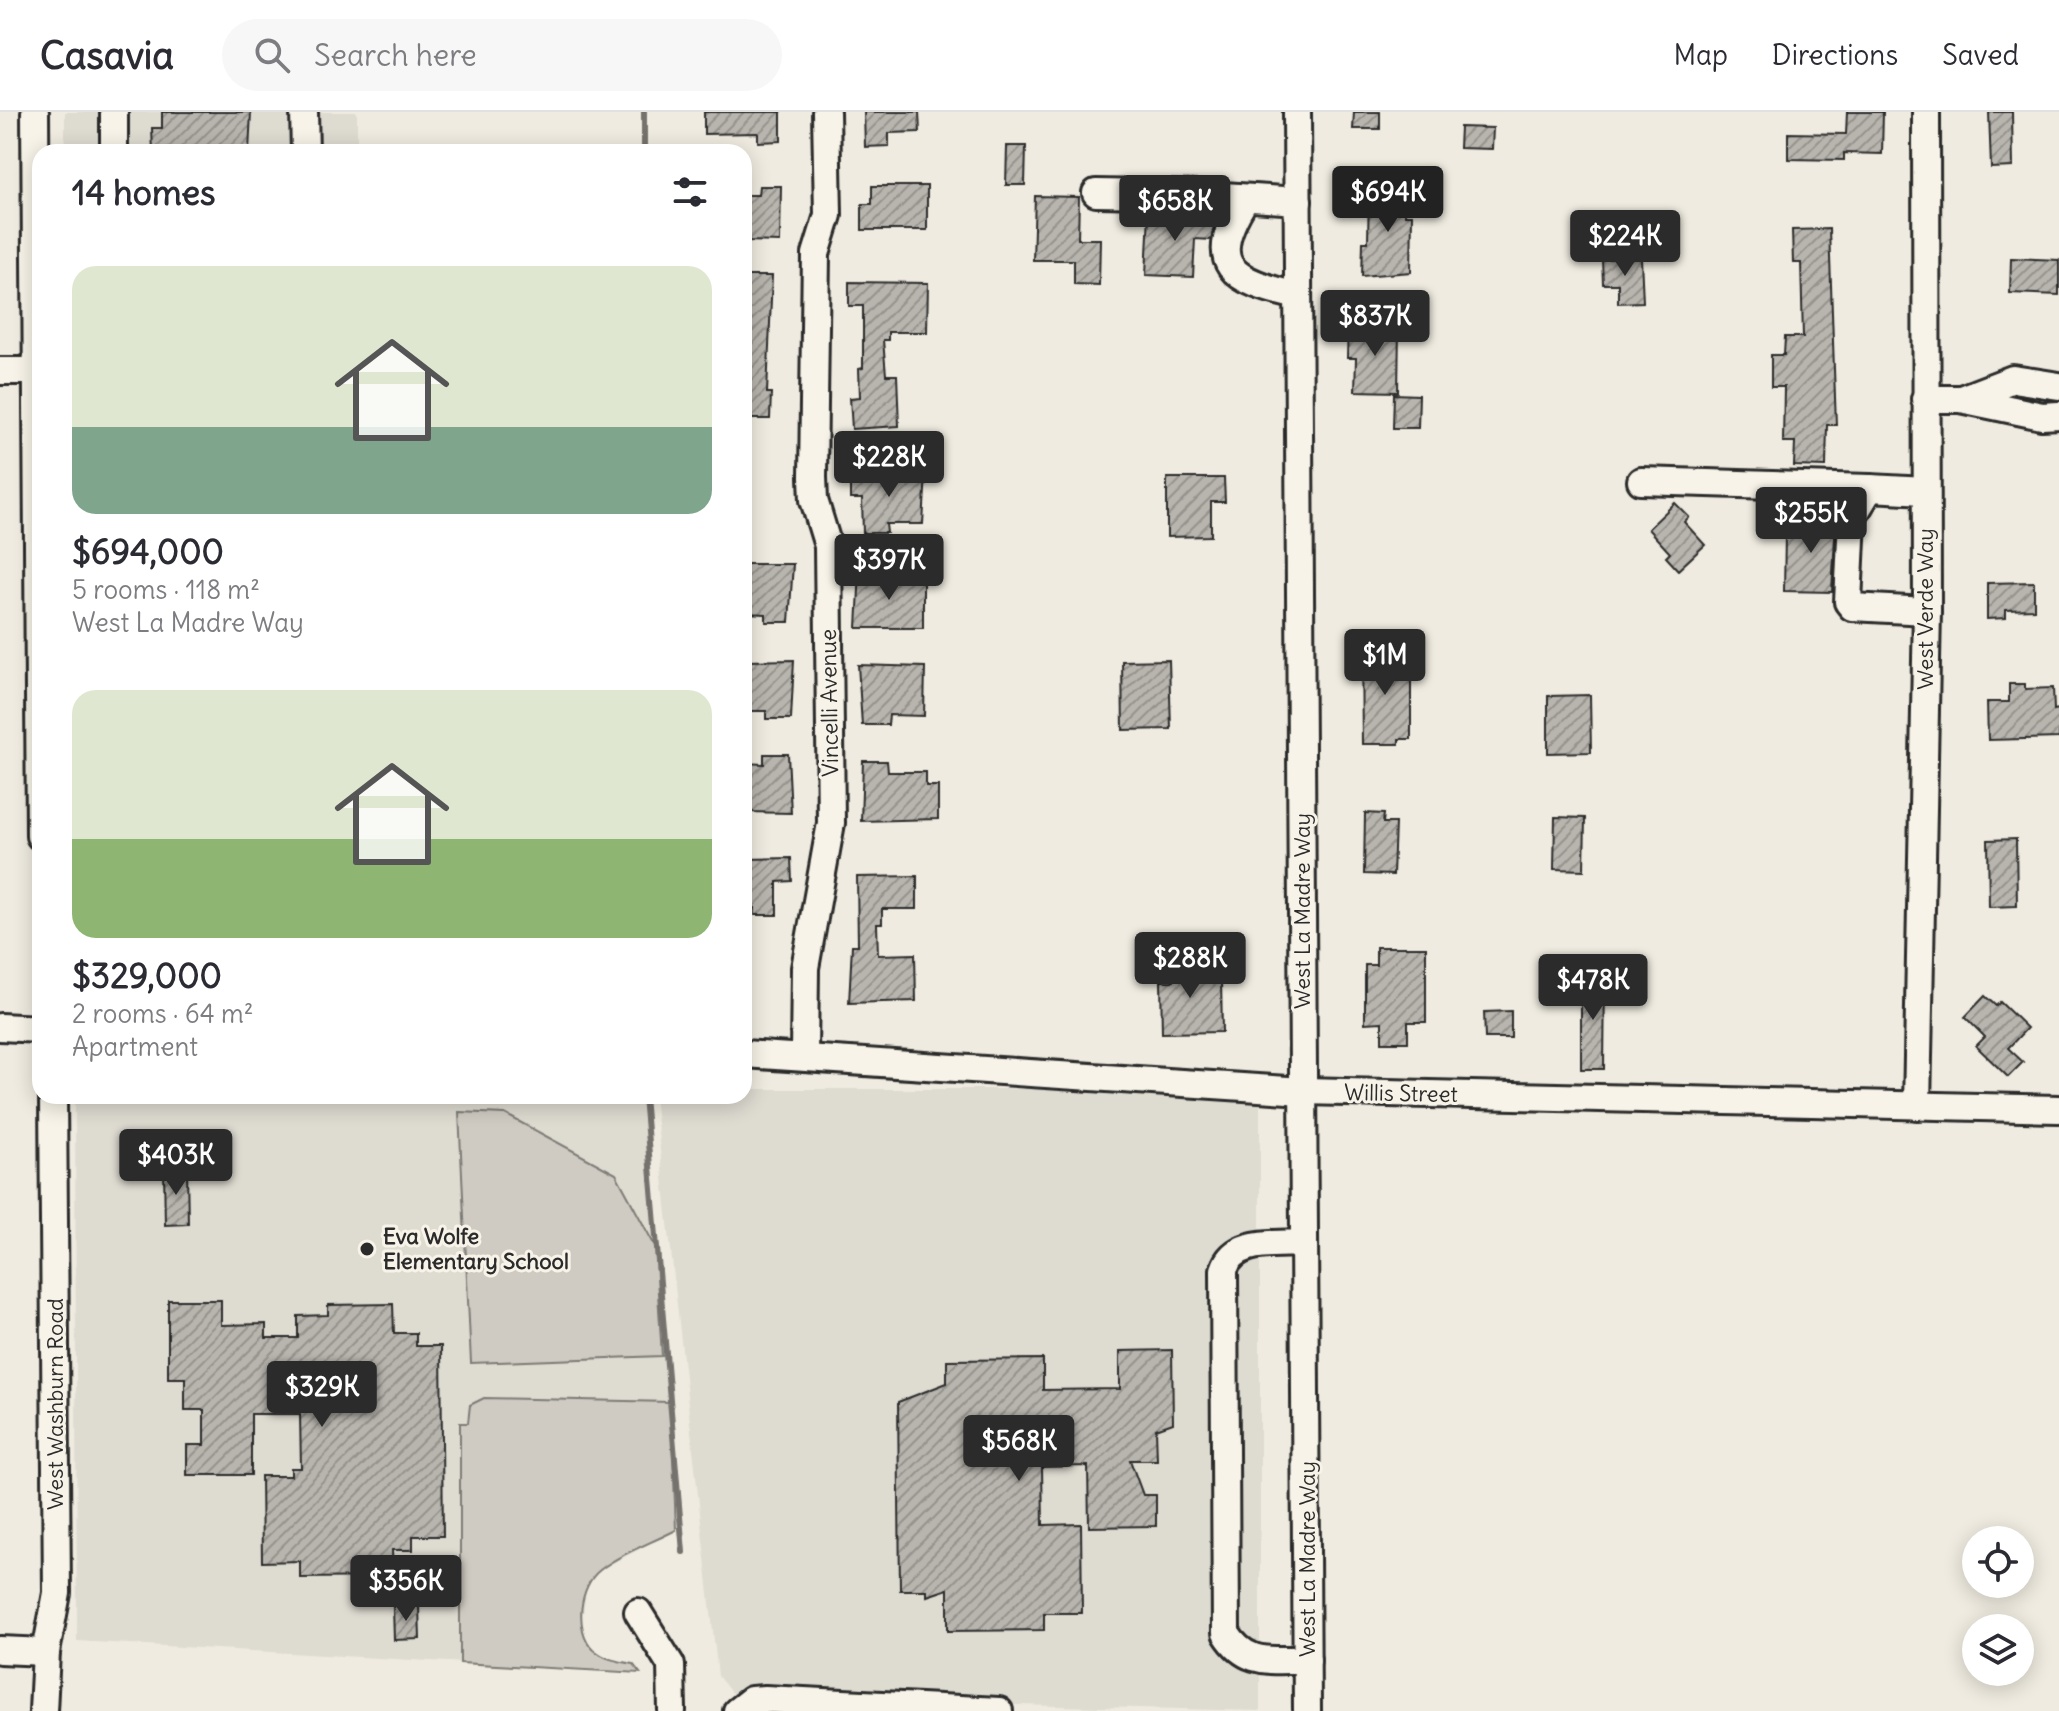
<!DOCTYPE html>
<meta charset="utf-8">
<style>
body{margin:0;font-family:Delius,sans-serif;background:#f7f7f7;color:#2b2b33;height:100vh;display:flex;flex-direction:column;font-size:30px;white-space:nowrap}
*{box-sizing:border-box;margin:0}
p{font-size:26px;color:#7c7c81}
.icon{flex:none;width:44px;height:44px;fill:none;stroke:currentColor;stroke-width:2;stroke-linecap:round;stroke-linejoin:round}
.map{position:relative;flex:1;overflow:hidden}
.drawer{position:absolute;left:32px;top:32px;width:720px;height:960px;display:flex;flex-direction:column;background:#fff;border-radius:24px;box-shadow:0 4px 20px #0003}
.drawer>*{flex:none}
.tools{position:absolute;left:1962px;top:1414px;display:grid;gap:16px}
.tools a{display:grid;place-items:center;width:72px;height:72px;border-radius:50%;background:#fff;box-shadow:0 4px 20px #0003;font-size:40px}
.price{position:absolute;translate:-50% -68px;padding:0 18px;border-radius:8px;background:#2b2b2b;color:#fff;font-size:26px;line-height:52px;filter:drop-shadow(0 2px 4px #0008)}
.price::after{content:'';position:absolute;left:50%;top:48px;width:24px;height:18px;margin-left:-12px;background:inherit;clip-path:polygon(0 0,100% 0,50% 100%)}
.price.current{background:#222;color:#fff}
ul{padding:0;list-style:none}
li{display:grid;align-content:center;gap:16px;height:424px;padding:0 40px}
li span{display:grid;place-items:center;height:248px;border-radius:24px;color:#555}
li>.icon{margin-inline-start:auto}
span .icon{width:144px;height:144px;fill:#fffc;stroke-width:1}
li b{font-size:34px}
h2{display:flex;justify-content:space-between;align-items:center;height:96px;padding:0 40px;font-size:34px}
header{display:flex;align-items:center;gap:48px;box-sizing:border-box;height:112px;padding:0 40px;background:#fff;border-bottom:2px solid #e1e1e2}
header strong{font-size:38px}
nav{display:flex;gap:44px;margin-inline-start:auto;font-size:28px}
.search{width:560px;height:72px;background:#f7f7f7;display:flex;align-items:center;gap:20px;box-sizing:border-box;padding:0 28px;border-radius:44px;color:#7c7c81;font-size:30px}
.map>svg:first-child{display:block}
.built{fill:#dedbd1}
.pitch{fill:#cfcbc2;stroke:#7d7b76;stroke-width:2}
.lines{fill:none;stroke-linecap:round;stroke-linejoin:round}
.stream{stroke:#74726e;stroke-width:6}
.building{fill:url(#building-hatch);stroke:#2b2b2b;stroke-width:2}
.minor-casing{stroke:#2b2b2b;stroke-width:32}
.minor{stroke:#f7f3e8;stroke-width:26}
.poi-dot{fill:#2b2b2b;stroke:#f7f3e8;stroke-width:3}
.labels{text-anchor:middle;stroke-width:6;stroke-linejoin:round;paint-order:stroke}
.street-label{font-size:22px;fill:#2b2b2b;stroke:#f7f3e8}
.poi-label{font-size:22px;font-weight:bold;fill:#2b2b2b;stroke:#f7f3e8;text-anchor:start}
</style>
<header>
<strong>Casavia</strong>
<div class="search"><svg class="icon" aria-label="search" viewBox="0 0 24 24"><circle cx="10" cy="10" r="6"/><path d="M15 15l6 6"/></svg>Search here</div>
<nav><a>Map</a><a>Directions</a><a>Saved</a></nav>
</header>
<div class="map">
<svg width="2059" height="1599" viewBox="0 0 2059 1599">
<defs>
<pattern id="building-hatch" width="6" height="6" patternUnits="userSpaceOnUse" patternTransform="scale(2)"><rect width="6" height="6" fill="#b8b5ae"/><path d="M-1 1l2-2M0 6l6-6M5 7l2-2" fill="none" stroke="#96938e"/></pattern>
</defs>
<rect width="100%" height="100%" fill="#efebe0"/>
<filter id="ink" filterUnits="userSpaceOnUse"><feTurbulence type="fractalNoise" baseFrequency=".0125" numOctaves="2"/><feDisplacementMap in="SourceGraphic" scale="16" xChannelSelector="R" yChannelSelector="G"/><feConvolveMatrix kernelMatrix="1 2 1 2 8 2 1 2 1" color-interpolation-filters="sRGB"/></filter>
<g filter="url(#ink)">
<g class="built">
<rect x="65" y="0" width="292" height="40"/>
<polygon points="744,977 1260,977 1260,1599 765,1587 741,1593 718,1564 654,984 744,984"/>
<polygon points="75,984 646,984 671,1290 674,1419 598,1459 587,1473 582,1508 585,1524 592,1535 612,1549 633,1552 640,1561 77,1529"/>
</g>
<g class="pitch">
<polygon points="459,1000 505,1002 616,1062 655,1134 662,1244 471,1251"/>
<path d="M484 1286 671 1290 676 1418C651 1431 622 1441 600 1458 579 1474 574 1518 593 1537 605 1548 618 1549 633 1552L640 1561 460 1551V1311H468L470 1293Z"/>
</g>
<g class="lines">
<g class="stream">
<polyline points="644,0 644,40"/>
<polyline points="644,984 683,1440"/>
</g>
</g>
<g class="building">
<polygon points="162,0 251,0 249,40 153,40 152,16 162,16"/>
<polygon points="704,0 781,0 781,29 758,30 758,21 704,22"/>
<polygon points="864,0 919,0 920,20 889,21 889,34 865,35"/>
<polygon points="1354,0 1380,0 1380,17 1353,17"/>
<polygon points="1847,0 1883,0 1882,42 1844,41 1844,48 1788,47 1788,21 1846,22"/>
<polygon points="1989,0 2012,0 2013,55 1991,56"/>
<polygon points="1460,15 1493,16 1492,37 1459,36"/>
<polygon points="1007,34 1026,34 1025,73 1006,73"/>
<polygon points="759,74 781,74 780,130 744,129 744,83 758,83"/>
<polygon points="872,74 927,74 927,118 862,118 862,92 872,92"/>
<polygon points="1369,75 1405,76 1405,103 1412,103 1411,160 1362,164 1363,130 1368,130"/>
<polygon points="1035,84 1079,85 1078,127 1100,127 1099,173 1074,172 1074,148 1033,148"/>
<polygon points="1149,101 1216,104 1211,128 1195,127 1193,165 1146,163"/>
<polygon points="1829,117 1836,313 1827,313 1826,355 1794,354 1795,330 1783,330 1784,275 1771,275 1771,243 1784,243 1785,225 1803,225 1801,151 1793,151 1792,118"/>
<polygon points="1641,146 1643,190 1618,191 1618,172 1603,172 1602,147"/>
<polygon points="2011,146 2059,148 2059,183 2010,181"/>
<polygon points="744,164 772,164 767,281 771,281 770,307 744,307"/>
<polygon points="849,170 928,171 927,220 888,220 888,228 883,228 886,263 897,263 899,314 852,317 850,286 860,285 859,257 863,256 863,194 849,194"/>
<polygon points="1348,215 1399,216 1398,280 1355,279 1356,246 1347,246"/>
<polygon points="1394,282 1419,283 1418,316 1393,316"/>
<polygon points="926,361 923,412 886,412 887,421 863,421 862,387 850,387 850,362"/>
<polygon points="1167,366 1224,366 1225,390 1211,390 1211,424 1167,425"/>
<polygon points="1675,391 1689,405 1684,410 1705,433 1678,458 1666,445 1670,441 1648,417"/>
<polygon points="1797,403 1836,404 1832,480 1784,479 1785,423 1796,423"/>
<polygon points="744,452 793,452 789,510 766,510 766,502 744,501"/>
<polygon points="860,457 884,457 884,467 923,467 923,516 857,516"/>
<polygon points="2034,470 2034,497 2006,498 2006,506 1987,507 1987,471"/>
<polygon points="1399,535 1399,556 1411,556 1411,627 1399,627 1399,632 1362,632 1361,536"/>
<polygon points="794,548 791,607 766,607 766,599 744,599 744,549"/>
<polygon points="1169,548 1171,617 1123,618 1122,549"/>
<polygon points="858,553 925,555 924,604 889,603 888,613 862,613"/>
<polygon points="2009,572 2025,572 2025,577 2053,576 2054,598 2059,597 2059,626 1988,628 1987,590 2009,590"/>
<polygon points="1590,583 1591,640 1548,641 1548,584"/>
<polygon points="764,642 788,642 791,701 744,700 744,651 764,652"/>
<polygon points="863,649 887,649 888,660 926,660 926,674 938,674 938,707 861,709"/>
<polygon points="1365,701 1384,702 1383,711 1395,711 1393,763 1364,762"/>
<polygon points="1555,705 1585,706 1584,758 1554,757"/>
<polygon points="2016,727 2017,794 1989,795 1988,728"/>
<polygon points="791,746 792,769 777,770 777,803 755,803 755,796 744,796 744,747"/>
<polygon points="917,764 917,797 882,797 882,812 877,812 878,843 915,842 916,889 849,891 852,833 858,833 857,765"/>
<polygon points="1376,835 1426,835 1426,910 1408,910 1408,930 1382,930 1382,910 1365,911 1365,853 1376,853"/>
<polygon points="1173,840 1196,840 1196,868 1221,867 1222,920 1162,921 1161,869 1174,869"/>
<polygon points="1581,864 1605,865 1604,957 1581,957"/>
<polygon points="1985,884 1996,894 2000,890 2027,916 2008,936 2023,950 2008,965 1976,934 1985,925 1965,905"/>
<polygon points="1511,899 1511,926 1485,926 1484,900"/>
<polygon points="164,1057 187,1057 188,1112 165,1113"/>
<polygon points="168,1188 221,1188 221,1213 266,1212 266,1226 298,1226 298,1204 328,1203 328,1193 393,1192 394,1221 416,1221 416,1234 441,1234 443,1424 413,1424 413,1438 392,1438 393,1465 300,1466 300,1449 262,1450 261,1364 291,1364 291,1356 301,1356 300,1302 251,1302 251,1363 187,1363 187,1333 204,1333 204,1298 185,1298 185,1266 168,1266"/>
<polygon points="1172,1238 1173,1311 1156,1317 1157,1348 1130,1348 1143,1383 1156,1383 1156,1414 1089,1415 1088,1354 1042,1355 1043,1413 1081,1412 1082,1501 1044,1501 1044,1518 948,1519 948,1477 927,1484 927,1478 900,1478 898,1290 947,1271 947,1248 1043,1247 1043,1278 1120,1277 1120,1239"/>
<polygon points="393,1494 419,1494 420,1527 394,1528"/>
</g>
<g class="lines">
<g class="minor-casing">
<g id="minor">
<polyline points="35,0 40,724"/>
<polyline points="304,0 305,40"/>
<polyline points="1297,0 1307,1599"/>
<polyline points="114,40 114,0"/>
<polyline points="1096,81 1208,83 1298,89"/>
<path d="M1246 86C1203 154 1232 169 1298 184"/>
<polyline points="0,259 36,259"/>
<polyline points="1925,287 1961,287 2042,304 2059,303"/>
<polyline points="1961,287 2013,267 2059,274"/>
<polyline points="1641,369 1870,376"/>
<polyline points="1926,379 1870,376 1852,406 1848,490 1852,495 1927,499"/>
<polyline points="0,915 40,917"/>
<polyline points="744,942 1303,979 2059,997"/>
<polyline points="804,944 805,856 831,711 828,434 814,388 813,365 816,142 828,103 826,0"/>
<polyline points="1917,994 1927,499 1926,0"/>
<path d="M1304 1131C1276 1133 1234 1126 1224 1158L1226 1521C1247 1555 1271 1547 1307 1548"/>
<polyline points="638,1500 671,1553 672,1599"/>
<polyline points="0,1538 46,1540"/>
<polyline points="43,1599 46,1540 57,1481 53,984"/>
<polyline points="737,1599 751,1588 765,1587 999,1599"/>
</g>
</g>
<use href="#minor" class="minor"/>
</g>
</g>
<circle class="poi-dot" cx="367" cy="1137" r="8"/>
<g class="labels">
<g class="street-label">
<text transform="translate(1925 497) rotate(-90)" y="8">West Verde Way</text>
<text transform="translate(829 591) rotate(-91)" y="8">Vincelli Avenue</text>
<text transform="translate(1302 799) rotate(-90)" y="8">West La Madre Way</text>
<text transform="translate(1401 981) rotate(1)" y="8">Willis Street</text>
<text transform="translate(55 1292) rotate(-90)" y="8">West Washburn Road</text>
<text transform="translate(1307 1447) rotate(-90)" y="8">West La Madre Way</text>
</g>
<g class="poi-label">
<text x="383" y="1132">Eva Wolfe<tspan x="383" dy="25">Elementary School</tspan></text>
</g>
</g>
</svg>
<div class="tools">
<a><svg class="icon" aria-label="locate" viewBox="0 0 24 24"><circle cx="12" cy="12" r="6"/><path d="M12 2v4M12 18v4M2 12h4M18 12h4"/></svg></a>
<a><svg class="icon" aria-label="layers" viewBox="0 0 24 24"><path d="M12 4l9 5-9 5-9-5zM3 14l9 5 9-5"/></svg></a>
</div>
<b class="price current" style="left:1388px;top:122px">$694K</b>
<b class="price" style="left:1175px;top:131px">$658K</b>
<b class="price" style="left:1625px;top:166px">$224K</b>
<b class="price" style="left:1375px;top:246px">$837K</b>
<b class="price" style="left:889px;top:387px">$228K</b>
<b class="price" style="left:1811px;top:443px">$255K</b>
<b class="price" style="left:889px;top:490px">$397K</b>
<b class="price" style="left:1385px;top:585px">$1M</b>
<b class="price" style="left:1190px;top:888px">$288K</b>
<b class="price" style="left:1593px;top:910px">$478K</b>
<b class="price" style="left:176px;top:1085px">$403K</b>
<b class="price" style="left:322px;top:1317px">$329K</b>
<b class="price" style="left:1019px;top:1371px">$568K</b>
<b class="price" style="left:406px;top:1511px">$356K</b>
<section class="drawer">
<h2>14 homes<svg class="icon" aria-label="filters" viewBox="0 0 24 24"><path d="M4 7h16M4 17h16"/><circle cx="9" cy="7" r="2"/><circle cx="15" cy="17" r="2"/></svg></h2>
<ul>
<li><span style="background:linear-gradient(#dfe7d0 65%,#7fa58c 0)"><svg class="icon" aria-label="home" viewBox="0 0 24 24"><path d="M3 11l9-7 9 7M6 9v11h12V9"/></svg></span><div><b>$694,000</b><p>5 rooms · 118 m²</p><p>West La Madre Way</p></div></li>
<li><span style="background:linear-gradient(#dfe7d0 60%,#8fb573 0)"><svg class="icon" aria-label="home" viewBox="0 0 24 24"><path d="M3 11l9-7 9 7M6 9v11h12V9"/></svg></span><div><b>$329,000</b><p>2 rooms · 64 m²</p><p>Apartment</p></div></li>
</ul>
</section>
</div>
